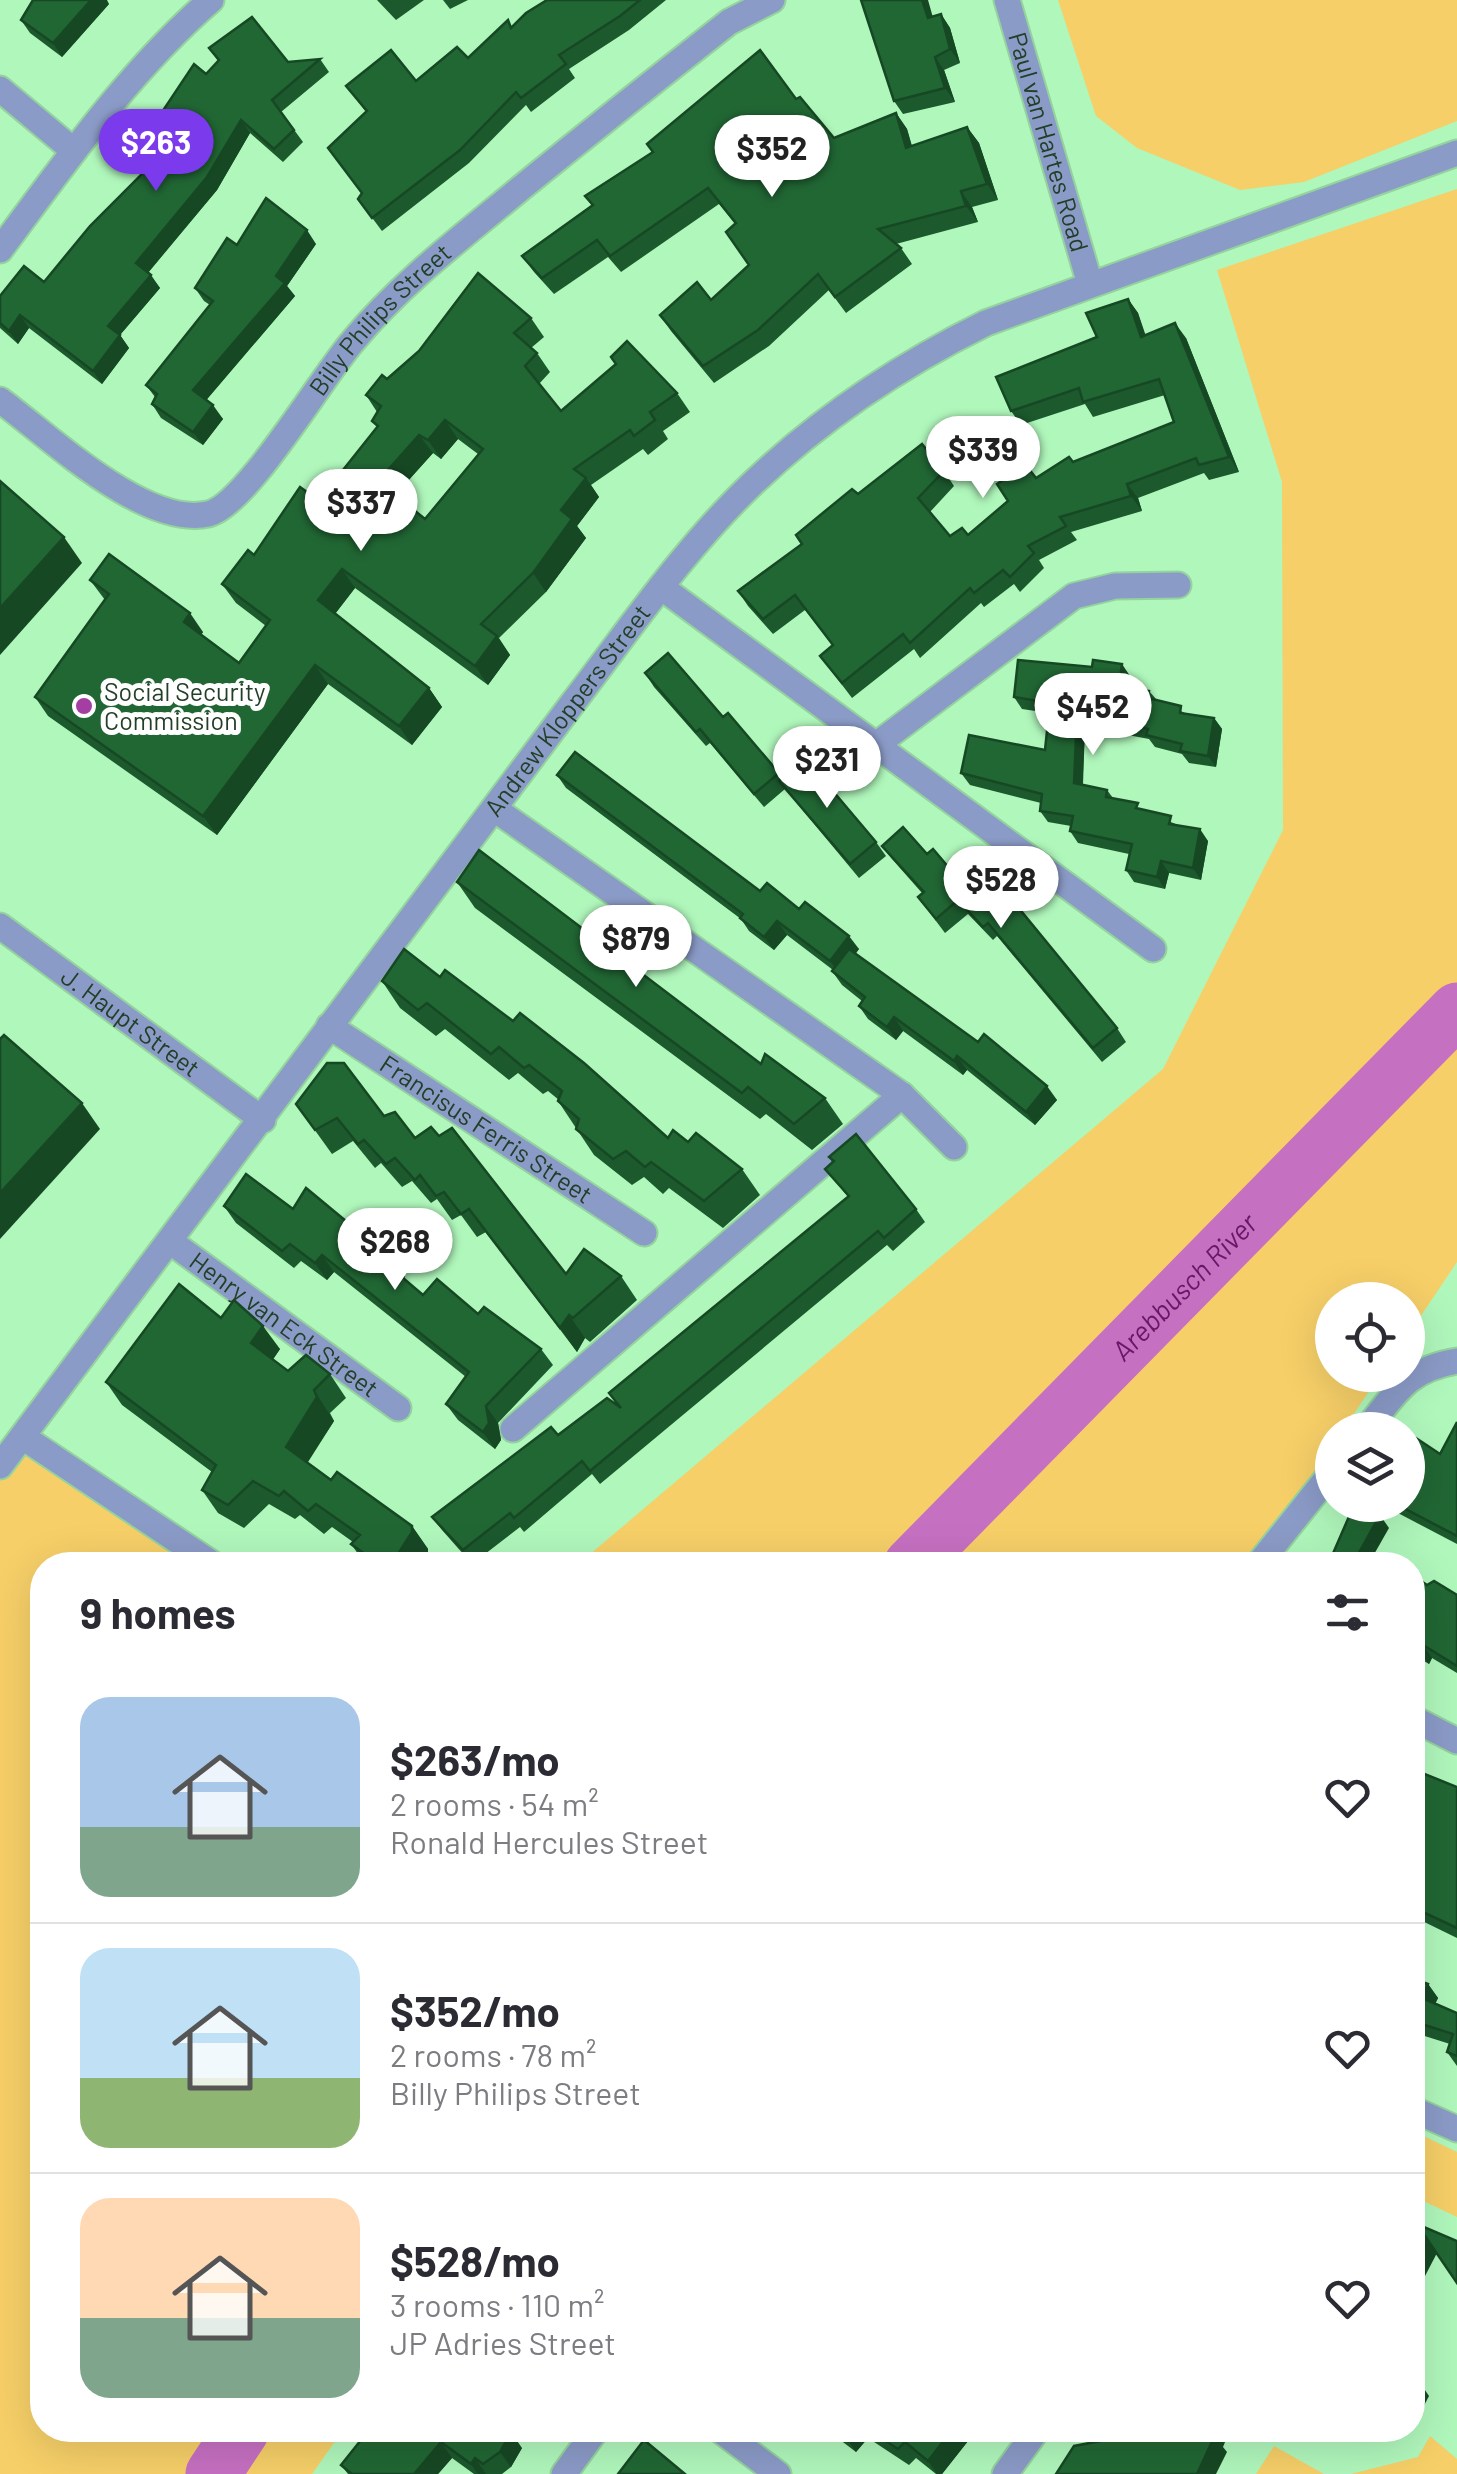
<!DOCTYPE html>
<meta charset="utf-8">
<style>
body{margin:0;font-family:Barlow,sans-serif;background:#f7f7f7;color:#2b2b33;height:100vh;display:flex;flex-direction:column;font-size:38px;white-space:nowrap}
*{box-sizing:border-box;margin:0}
p{font-size:32px;color:#7c7c81}
.icon{flex:none;width:55px;height:55px;fill:none;stroke:currentColor;stroke-width:2;stroke-linecap:round;stroke-linejoin:round}
.map{position:relative;flex:1;overflow:hidden}
.side{position:absolute;left:30px;top:1552px;width:1395px;height:890px;display:flex;flex-direction:column;background:#fff;border-radius:40px;box-shadow:0 10px 40px #0002}
.side>*{flex:none}
.buttons{position:absolute;left:1315px;top:1282px;display:grid;gap:20px}
.buttons a{display:grid;place-items:center;width:110px;height:110px;border-radius:50%;background:#fff;box-shadow:0 10px 40px #0002;font-size:50px}
.price{position:absolute;translate:-50% -85px;padding:0 22px;border-radius:35px;background:#fff;color:#222;font-size:32px;line-height:65px;filter:drop-shadow(0 2px 5px #0008)}
.price::after{content:'';position:absolute;left:50%;top:60px;width:30px;height:22px;margin-left:-15px;background:inherit;clip-path:polygon(0 0,100% 0,50% 100%)}
.price.on{background:#7c3aed;color:#fff}
ul{padding:0;list-style:none}
li{display:flex;align-items:center;gap:30px;height:250px;padding:0 50px}
li+li{border-top:2px solid #e1e1e2}
li span{display:grid;place-items:center;flex:none;width:280px;height:200px;border-radius:30px;color:#555}
li>.icon{margin-inline-start:auto}
span .icon{width:120px;height:120px;fill:#fffc;stroke-width:1}
li b{font-size:42px}
h2{display:flex;justify-content:space-between;align-items:center;height:120px;padding:0 50px;font-size:42px}
.map>svg:first-child{display:block}
.green{fill:#f6cf68}
.lines{fill:none;stroke-linecap:round;stroke-linejoin:round}
.river{stroke:#c670c2;stroke-width:55}
.minor-casing{stroke:#94d29e;stroke-width:29}
.minor{stroke:#8b9bc7;stroke-width:25}
.wall{fill:#1c592d;fill-rule:evenodd}
.shaded-wall{fill:#174824}
.building{fill:#216734;stroke:#174824;stroke-width:2.5;fill-rule:evenodd}
.poi-dot{fill:#a53ea2;stroke:#fff;stroke-width:4}
.labels{text-anchor:middle;stroke-width:10;stroke-linejoin:round;paint-order:stroke}
.street-label{font-size:25px;fill:#223f27;stroke:#fff}
.poi-label{font-size:25px;fill:#223f27;stroke:#fff;text-anchor:start}
.water-label{font-size:28px;font-style:italic;fill:#671866;stroke:#fff}
</style>
<div class="map">
<svg width="1457" height="2474" viewBox="0 0 1457 2474">
<rect width="100%" height="100%" fill="#b0f7bc"/>
<g class="green">
<polygon points="1058,0 1457,0 1457,121 1304,182 1240,190 1137,148 1096,116"/>
<polygon points="1457,189 1457,1262 1408,1335 1408,1300 1332,1300 1332,1375 1380,1375 1343,1430 1332,1430 1332,1446 1252,1565 565,1565 589,1555 1163,1069 1283,830 1282,482 1217,270"/>
<polygon points="23,1437 214,1565 42,1565 42,2430 343,2430 312,2474 0,2474 0,1469"/>
<polygon points="1413,2131 1457,2152 1457,2217 1413,2196"/>
<polygon points="1430,2436 1457,2459 1457,2474 1351,2474 1418,2457"/>
<polygon points="1274,2446 1324,2474 1256,2474"/>
</g>
<g class="lines">
<g class="river">
<path id="s1" d="M911 1565 1457 1010"/>
<polyline points="213,2474 242,2430"/>
</g>
<g class="minor-casing">
<g id="minor">
<path id="s2" d="M1007 0 1090 284"/>
<polyline points="0,89 74,151"/>
<path d="M0 250C65 163 129 71 211 0"/>
<path id="s3" d="M0 400C49 436 144 528 208 514 246 506 323 375 353 341 402 282 462 237 521 188 590 132 659 77 729 22L772 0"/>
<polyline points="661,587 1153,949"/>
<polyline points="876,745 1074,596 1115,586 1178,585"/>
<polyline points="496,810 902,1095 954,1147"/>
<path id="s4" d="M0 926 263 1120"/>
<path id="s5" d="M329 1026 644 1233"/>
<path id="s6" d="M171 1242 398 1408"/>
<polyline points="513,1429 902,1095"/>
<path d="M1366 1430C1396 1393 1407 1369 1457 1361"/>
<polyline points="23,1437 214,1565"/>
<path id="s7" d="M0 1466 572 704C629 630 684 549 752 484 821 418 901 365 986 323L1457 153"/>
<polyline points="1258,1565 1332,1472"/>
<polyline points="1412,1718 1457,1741"/>
<polyline points="1412,2109 1457,2129"/>
<polyline points="720,2430 778,2474"/>
<polyline points="564,2474 596,2430"/>
<polyline points="1005,2474 1037,2430"/>
</g>
</g>
<use href="#minor" class="minor"/>
</g>
<g class="wall">
<polygon points="377,0 424,0 396,20"/>
<polygon points="443,0 468,0 450,9"/>
<polygon points="547,0 666,0 629,30 569,69 575,78 531,112 526,105 469,163 382,231 358,199 362,194 366,112 346,86 416,81 468,58"/>
<polygon points="109,4 62,57 30,33 21,20"/>
<polygon points="941,14 950,28 960,63 944,70 955,102 903,114 894,101 933,17"/>
<polygon points="209,48 288,62 320,59 329,72 281,112 303,142 283,162 250,133 217,190 148,273 160,288 120,335 129,348 102,384 29,328 18,344 0,328 0,296 44,282 152,164 141,150 164,122 160,115 206,74 218,61"/>
<polygon points="796,99 834,138 896,113 907,129 912,146 967,127 979,143 998,200 972,207 978,222 896,244 901,248 912,264 846,313 829,290 769,346 714,383 671,331 660,315 711,300 749,265 735,224 719,204 621,272 608,257 554,294 534,272 522,256 592,206 585,196"/>
<polygon points="316,244 287,286 295,296 206,400 223,419 203,445 161,418 152,404 155,397 146,385 210,305 204,301 195,288 237,245"/>
<polygon points="1128,299 1138,313 1145,335 1186,338 1239,472 1209,480 1204,473 1138,498 1142,511 1071,532 1077,540 1039,560 1044,568 1020,592 1014,584 984,607 981,603 920,658 914,649 852,698 820,656 833,646 805,610 773,634 748,606 738,591 802,544 858,494 944,471 954,486 930,512 950,536 968,535 1036,478 1174,422 1165,395 1093,417 1085,404 1021,425 1011,411 1097,337"/>
<path d="M531 318 544 337 531 348 537 353 550 372 539 384 561 411 677 393 690 412 663 431 668 439 648 455 643 449 591 485 599 497 577 526 586 538 546 592 499 638 510 655 488 685 355 588 335 614 429 688 442 707 412 745 328 684 217 835 48 716 35 697 105 600 90 580 203 632 201 635 239 663 266 626 236 603 222 584 314 497 323 485 339 475 377 427 372 421 377 412 366 395 387 379ZM458 439 478 454 425 519 395 495 433 453 441 459Z"/>
<polygon points="645,673 723,717 783,778 876,842 886,856 859,878 785,789 764,807 710,743 706,746 654,687"/>
<polygon points="1130,676 1128,687 1149,691 1156,699 1187,714 1214,718 1222,729 1216,767 1189,763 1182,754 1155,747 1149,739 1085,727 1083,785 1107,790 1113,798 1178,825 1208,841 1201,880 1169,873 1165,889 1134,882 1126,870 1129,854 1078,843 1070,831 1071,826 1048,822 1040,811 1041,803 970,785 961,773 1045,750 1049,713 1022,709 1014,697"/>
<polygon points="557,775 760,891 799,909 859,949 855,954 1057,1100 1035,1125 967,1070 963,1075 903,1031 896,1040 868,1019 859,1006 862,1001 842,985 832,971 833,970 787,935 774,950 749,931 741,919 566,788"/>
<polygon points="882,846 927,854 950,869 1117,1028 1126,1042 1102,1062 997,936 993,940 968,914 945,933 918,897 922,893 892,859"/>
<polygon points="457,882 761,1064 825,1098 843,1124 812,1150 766,1114 760,1119 475,908"/>
<polygon points="440,977 668,1138 688,1142 742,1169 760,1195 723,1228 669,1188 663,1194 644,1177 632,1185 594,1155 558,1101 559,1100 548,1091 543,1094 518,1073 509,1080 445,1029 436,1036 400,1008 382,981"/>
<polygon points="296,1104 384,1116 415,1138 566,1274 621,1276 637,1300 590,1342 585,1338 577,1352 486,1232 477,1237 461,1215 452,1220 437,1199 431,1203 412,1181 402,1187 381,1163 375,1168 353,1141 332,1154"/>
<polygon points="829,1157 916,1209 925,1222 893,1251 887,1245 600,1484 592,1474 524,1532 520,1527 472,1564 442,1530 432,1517 558,1435 619,1406 848,1197 825,1169 832,1162"/>
<polygon points="224,1206 293,1209 405,1277 404,1278 423,1295 478,1314 541,1349 553,1365 498,1423 501,1440 495,1449 458,1420 446,1404 466,1377 334,1272 327,1280 301,1261 294,1268 236,1223"/>
<polygon points="221,1318 280,1349 273,1359 288,1371 330,1374 346,1398 330,1413 334,1421 307,1462 331,1480 412,1526 428,1549 428,1555 422,1565 366,1565 351,1544 353,1542 332,1527 324,1534 300,1515 295,1519 269,1504 244,1528 218,1513 202,1490 212,1472 122,1405 106,1382"/>
<polygon points="1457,1422 1457,1544 1396,1512 1391,1505 1408,1505 1440,1454"/>
<polygon points="1412,1575 1427,1585 1457,1595 1457,1673 1432,1658 1429,1664 1412,1654"/>
<polygon points="1412,1769 1457,1787 1457,1938 1412,1916 1412,1879 1418,1869 1412,1866"/>
<polygon points="1412,1978 1428,1984 1438,1998 1435,2004 1457,2013 1457,2066 1447,2052 1450,2044 1412,2032"/>
<polygon points="369,2430 522,2448 511,2467 502,2474 474,2474 452,2458 438,2474 348,2474 341,2465"/>
<polygon points="827,2430 989,2430 980,2441 972,2436 942,2474 936,2474 916,2458 909,2465 868,2438 856,2452"/>
<polygon points="1309,2430 1349,2430 1334,2441"/>
</g>
<g class="shaded-wall">
<polygon points="91,0 107,0 109,4 62,57 53,43"/>
<polygon points="922,0 928,0 937,32 928,18"/>
<polygon points="941,14 950,28 960,63 950,49"/>
<polygon points="935,57 944,70 955,102 945,88"/>
<polygon points="896,113 907,129 917,165 906,148"/>
<polygon points="241,120 250,133 217,190 145,276 136,263"/>
<polygon points="967,127 979,143 998,200 987,184"/>
<polygon points="961,191 972,207 978,222 966,206"/>
<polygon points="307,230 316,244 287,286 295,296 203,404 193,390"/>
<polygon points="151,275 160,288 120,335 129,348 102,384 93,371 108,326"/>
<polygon points="1128,299 1138,313 1151,351 1141,337"/>
<polygon points="20,315 29,328 18,344 9,331"/>
<polygon points="1175,323 1186,338 1239,472 1229,457"/>
<polygon points="213,405 223,419 203,445 193,432"/>
<polygon points="445,420 458,439 441,459 428,440"/>
<polygon points="419,435 433,453 391,500 378,481"/>
<polygon points="586,478 599,497 577,526 586,538 546,592 533,573 561,510"/>
<polygon points="1127,484 1138,498 1142,511 1131,496"/>
<polygon points="64,537 82,563 0,655 0,608"/>
<polygon points="342,569 355,588 331,619 318,600"/>
<polygon points="190,613 203,632 197,641 184,622"/>
<polygon points="497,636 510,655 488,685 475,666"/>
<polygon points="1122,664 1130,676 1127,697 1119,686"/>
<polygon points="315,665 328,684 217,835 203,816"/>
<polygon points="429,688 442,707 412,745 399,726"/>
<polygon points="1077,715 1085,727 1082,795 1074,783"/>
<polygon points="1214,718 1222,729 1216,767 1208,756"/>
<polygon points="1200,829 1208,841 1201,880 1193,868"/>
<polygon points="1161,861 1169,873 1165,889 1157,877"/>
<polygon points="777,921 787,935 774,950 764,937"/>
<polygon points="849,936 859,949 840,975 830,961"/>
<polygon points="894,1017 903,1031 896,1040 887,1027"/>
<polygon points="957,1056 967,1070 963,1075 954,1061"/>
<polygon points="1047,1086 1057,1100 1035,1125 1026,1112"/>
<polygon points="82,1103 100,1129 0,1239 0,1193"/>
<polygon points="322,1255 334,1272 327,1280 315,1263"/>
<polygon points="393,1260 405,1277 401,1282 389,1266"/>
<polygon points="569,1315 585,1338 577,1352 560,1328"/>
<polygon points="263,1326 280,1349 268,1367 251,1343"/>
<polygon points="314,1390 334,1421 303,1470 286,1447"/>
<polygon points="486,1406 498,1423 501,1440 495,1449 483,1432"/>
<polygon points="1380,1515 1389,1528 1368,1565 1352,1565"/>
<polygon points="412,1526 428,1549 428,1555 422,1565 391,1565"/>
<polygon points="1423,1645 1432,1658 1429,1664 1420,1652"/>
<polygon points="1428,1984 1438,1998 1431,2012 1422,1998"/>
<polygon points="1425,2236 1437,2253 1412,2301 1412,2262"/>
<polygon points="1418,2380 1429,2396 1413,2427 1412,2390"/>
<polygon points="850,2430 862,2430 868,2438 856,2452 845,2436"/>
<polygon points="952,2430 968,2430 972,2436 942,2474 937,2474 928,2461"/>
<polygon points="972,2430 989,2430 980,2441"/>
<polygon points="1212,2430 1230,2430 1223,2447 1227,2452 1216,2474 1197,2474"/>
<polygon points="511,2432 522,2448 511,2467 500,2452"/>
<polygon points="441,2442 452,2458 438,2474 414,2474"/>
<polygon points="475,2458 486,2474 478,2474 471,2464"/>
</g>
<g class="building">
<polygon points="33,0 91,0 53,43 21,20"/>
<polygon points="547,0 640,0 620,16 559,55 566,64 521,98 516,92 460,150 372,218 358,199 362,193 328,148 367,111 346,86 391,50 416,81 457,47 468,58 508,20 511,28 526,13"/>
<polygon points="861,0 922,0 928,18 941,14 950,49 935,57 945,88 894,101"/>
<polygon points="252,17 288,62 320,59 272,100 294,130 274,149 241,120 207,177 136,263 151,275 108,326 120,335 93,371 20,315 9,331 0,323 0,296 24,266 44,282 90,226 156,160 141,150 167,119 160,115 194,64 206,74 219,60 209,48"/>
<polygon points="760,50 796,99 800,97 834,138 896,113 906,148 967,127 987,184 961,191 966,206 878,229 901,248 835,297 818,274 758,330 703,366 660,315 697,282 711,300 749,265 726,232 736,223 708,188 610,256 597,240 542,278 522,256 593,205 585,196 653,152 647,144"/>
<polygon points="266,198 307,230 276,276 285,283 193,390 213,405 193,432 152,404 157,394 146,385 213,301 195,288 227,238 237,245"/>
<path d="M478 273 531 318 514 333 537 353 525 366 561 411 616 364 611 357 627 341 677 393 650 412 655 420 634 436 630 430 574 469 586 478 561 510 572 519 533 573 481 624 497 636 475 666 342 569 318 600 429 688 399 726 315 665 203 816 35 697 109 594 90 580 109 554 190 613 184 622 239 663 270 620 222 584 248 550 254 555 300 487 314 497 319 483 323 485 333 471 339 475 378 426 372 421 381 406 366 395 382 375 387 379 419 351ZM445 420 483 449 425 519 378 481 419 435 428 440Z"/>
<polygon points="1128,299 1141,337 1175,323 1229,457 1199,465 1196,458 1127,484 1131,496 1060,517 1066,526 1028,546 1034,553 1010,577 1003,570 974,593 970,588 910,643 903,634 842,683 820,656 833,645 795,595 763,619 738,591 802,544 796,535 852,489 858,494 922,444 944,471 918,498 950,536 962,528 968,535 1008,501 997,484 1025,464 1036,478 1069,457 1073,462 1174,422 1159,379 1083,402 1079,388 1011,411 996,377 1097,337 1086,313"/>
<polygon points="0,481 64,537 0,608"/>
<polygon points="668,653 723,717 728,713 779,773 754,794 700,729 696,732 645,673"/>
<polygon points="1018,660 1092,667 1093,660 1122,664 1119,686 1149,691 1148,698 1181,706 1180,713 1214,718 1208,756 1180,751 1182,744 1146,735 1148,729 1077,715 1074,783 1107,790 1106,797 1138,803 1136,808 1171,816 1169,824 1200,829 1193,868 1161,861 1157,877 1126,870 1132,844 1070,831 1073,816 1040,811 1042,794 961,773 969,735 1045,750 1050,703 1014,697"/>
<polygon points="575,752 760,891 767,883 799,909 805,902 849,936 830,961 777,921 764,937 740,918 743,914 557,775"/>
<polygon points="805,758 876,842 850,864 779,781"/>
<polygon points="903,827 927,854 933,849 950,869 957,863 977,885 982,880 1007,907 1013,901 1117,1028 1093,1048 988,923 983,927 958,900 936,919 918,897 924,892 882,846"/>
<polygon points="479,850 761,1064 765,1054 825,1098 794,1124 748,1087 742,1093 457,882"/>
<polygon points="404,949 440,977 445,970 513,1021 520,1013 584,1063 668,1138 673,1130 688,1142 696,1133 742,1169 704,1201 651,1162 645,1167 626,1151 613,1159 576,1129 579,1119 558,1101 562,1091 529,1065 524,1068 499,1047 491,1054 427,1003 418,1010 382,981"/>
<polygon points="849,949 978,1042 984,1034 1047,1086 1026,1112 957,1056 954,1061 894,1017 887,1027 859,1006 865,997 832,971"/>
<polygon points="4,1035 82,1103 0,1193 0,1039"/>
<polygon points="327,1063 344,1063 384,1116 395,1112 415,1138 431,1127 439,1136 452,1128 566,1274 584,1249 621,1276 573,1318 569,1315 560,1328 469,1209 461,1214 444,1192 436,1196 420,1175 415,1180 395,1158 386,1164 364,1140 358,1144 337,1118 315,1130 296,1104"/>
<polygon points="856,1134 916,1209 884,1238 878,1231 590,1471 582,1461 514,1518 510,1513 463,1550 432,1517 551,1427 558,1435 607,1398 621,1408 609,1393 849,1196 825,1169 834,1161 829,1157"/>
<polygon points="246,1174 293,1209 306,1188 393,1260 389,1266 423,1295 437,1279 478,1314 484,1307 541,1349 486,1406 489,1423 483,1432 446,1404 469,1372 322,1255 315,1263 290,1244 282,1251 224,1206"/>
<polygon points="179,1284 221,1318 234,1300 263,1326 251,1343 288,1371 306,1355 330,1374 314,1390 317,1397 286,1447 331,1480 337,1472 412,1526 412,1532 391,1565 380,1565 351,1544 360,1535 316,1504 308,1511 284,1491 279,1496 253,1481 228,1505 202,1490 216,1465 106,1382"/>
<polygon points="1457,1422 1457,1536 1398,1505 1408,1505 1408,1456 1416,1438 1440,1454"/>
<polygon points="1354,1505 1361,1505 1380,1515 1352,1565 1328,1565"/>
<polygon points="1412,1575 1427,1585 1434,1581 1457,1595 1457,1666 1423,1645 1420,1652 1412,1647"/>
<polygon points="1412,1769 1457,1787 1457,1928 1412,1907 1412,1879 1422,1862 1412,1857"/>
<polygon points="1412,1978 1428,1984 1422,1998 1457,2013 1457,2056 1447,2052 1453,2034 1412,2021"/>
<polygon points="1412,2222 1457,2241 1457,2283 1425,2236 1412,2262"/>
<polygon points="1412,2377 1418,2380 1412,2390"/>
<polygon points="369,2430 506,2430 511,2432 500,2452 483,2464 475,2458 471,2464 441,2442 414,2474 352,2474 341,2465"/>
<polygon points="837,2430 850,2430 845,2436"/>
<polygon points="869,2430 952,2430 928,2461 905,2442 898,2449"/>
<polygon points="1112,2430 1212,2430 1211,2433 1215,2435 1197,2474 1056,2474 1074,2446 1116,2438"/>
<polygon points="644,2440 685,2474 618,2474"/>
</g>
<circle class="poi-dot" cx="84" cy="706" r="10"/>
<g class="labels">
<g class="street-label">
<text dy="9" stroke="none"><textPath href="#s2" startOffset="148">Paul van Hartes Road</textPath></text>
<text dy="9" stroke="none"><textPath href="#s3" startOffset="505">Billy Philips Street</textPath></text>
<text dy="9" stroke="none"><textPath href="#s7" startOffset="945">Andrew Kloppers Street</textPath></text>
<text dy="9" stroke="none"><textPath href="#s4" startOffset="162">J. Haupt Street</textPath></text>
<text dy="9" stroke="none"><textPath href="#s5" startOffset="188">Francisus Ferris Street</textPath></text>
<text dy="9" stroke="none"><textPath href="#s6" startOffset="140">Henry van Eck Street</textPath></text>
</g>
<g class="poi-label">
<text x="104" y="701">Social Security<tspan x="104" dy="29">Commission</tspan></text>
</g>
<g class="water-label">
<text dy="10" stroke="none"><textPath href="#s1" startOffset="390">Arebbusch River</textPath></text>
</g>
</g>
</svg>
<div class="buttons">
<a><svg class="icon" aria-label="locate" viewBox="0 0 24 24"><circle cx="12" cy="12" r="6"/><path d="M12 2v4M12 18v4M2 12h4M18 12h4"/></svg></a>
<a><svg class="icon" aria-label="layers" viewBox="0 0 24 24"><path d="M12 4l9 5-9 5-9-5zM3 14l9 5 9-5"/></svg></a>
</div>
<b class="price on" style="left:156px;top:194px">$263</b>
<b class="price" style="left:772px;top:200px">$352</b>
<b class="price" style="left:983px;top:501px">$339</b>
<b class="price" style="left:361px;top:554px">$337</b>
<b class="price" style="left:1093px;top:758px">$452</b>
<b class="price" style="left:827px;top:811px">$231</b>
<b class="price" style="left:1001px;top:931px">$528</b>
<b class="price" style="left:636px;top:990px">$879</b>
<b class="price" style="left:395px;top:1293px">$268</b>
<section class="side">
<h2>9 homes<svg class="icon" aria-label="filters" viewBox="0 0 24 24"><path d="M4 7h16M4 17h16"/><circle cx="9" cy="7" r="2"/><circle cx="15" cy="17" r="2"/></svg></h2>
<ul>
<li><span style="background:linear-gradient(#a9c7e8 65%,#7fa58c 0)"><svg class="icon" aria-label="home" viewBox="0 0 24 24"><path d="M3 11l9-7 9 7M6 9v11h12V9"/></svg></span><div><b>$263/mo</b><p>2 rooms · 54 m²</p><p>Ronald Hercules Street</p></div><svg class="icon" aria-label="heart" viewBox="0 0 24 24"><path d="M12 20l-8-8c-3-5 5-10 8-4 3-6 11-1 8 4z"/></svg></li>
<li><span style="background:linear-gradient(#bfe0f5 65%,#8fb573 0)"><svg class="icon" aria-label="home" viewBox="0 0 24 24"><path d="M3 11l9-7 9 7M6 9v11h12V9"/></svg></span><div><b>$352/mo</b><p>2 rooms · 78 m²</p><p>Billy Philips Street</p></div><svg class="icon" aria-label="heart" viewBox="0 0 24 24"><path d="M12 20l-8-8c-3-5 5-10 8-4 3-6 11-1 8 4z"/></svg></li>
<li><span style="background:linear-gradient(#ffd9b3 60%,#7fa58c 0)"><svg class="icon" aria-label="home" viewBox="0 0 24 24"><path d="M3 11l9-7 9 7M6 9v11h12V9"/></svg></span><div><b>$528/mo</b><p>3 rooms · 110 m²</p><p>JP Adries Street</p></div><svg class="icon" aria-label="heart" viewBox="0 0 24 24"><path d="M12 20l-8-8c-3-5 5-10 8-4 3-6 11-1 8 4z"/></svg></li>
</ul>
</section>
</div>
